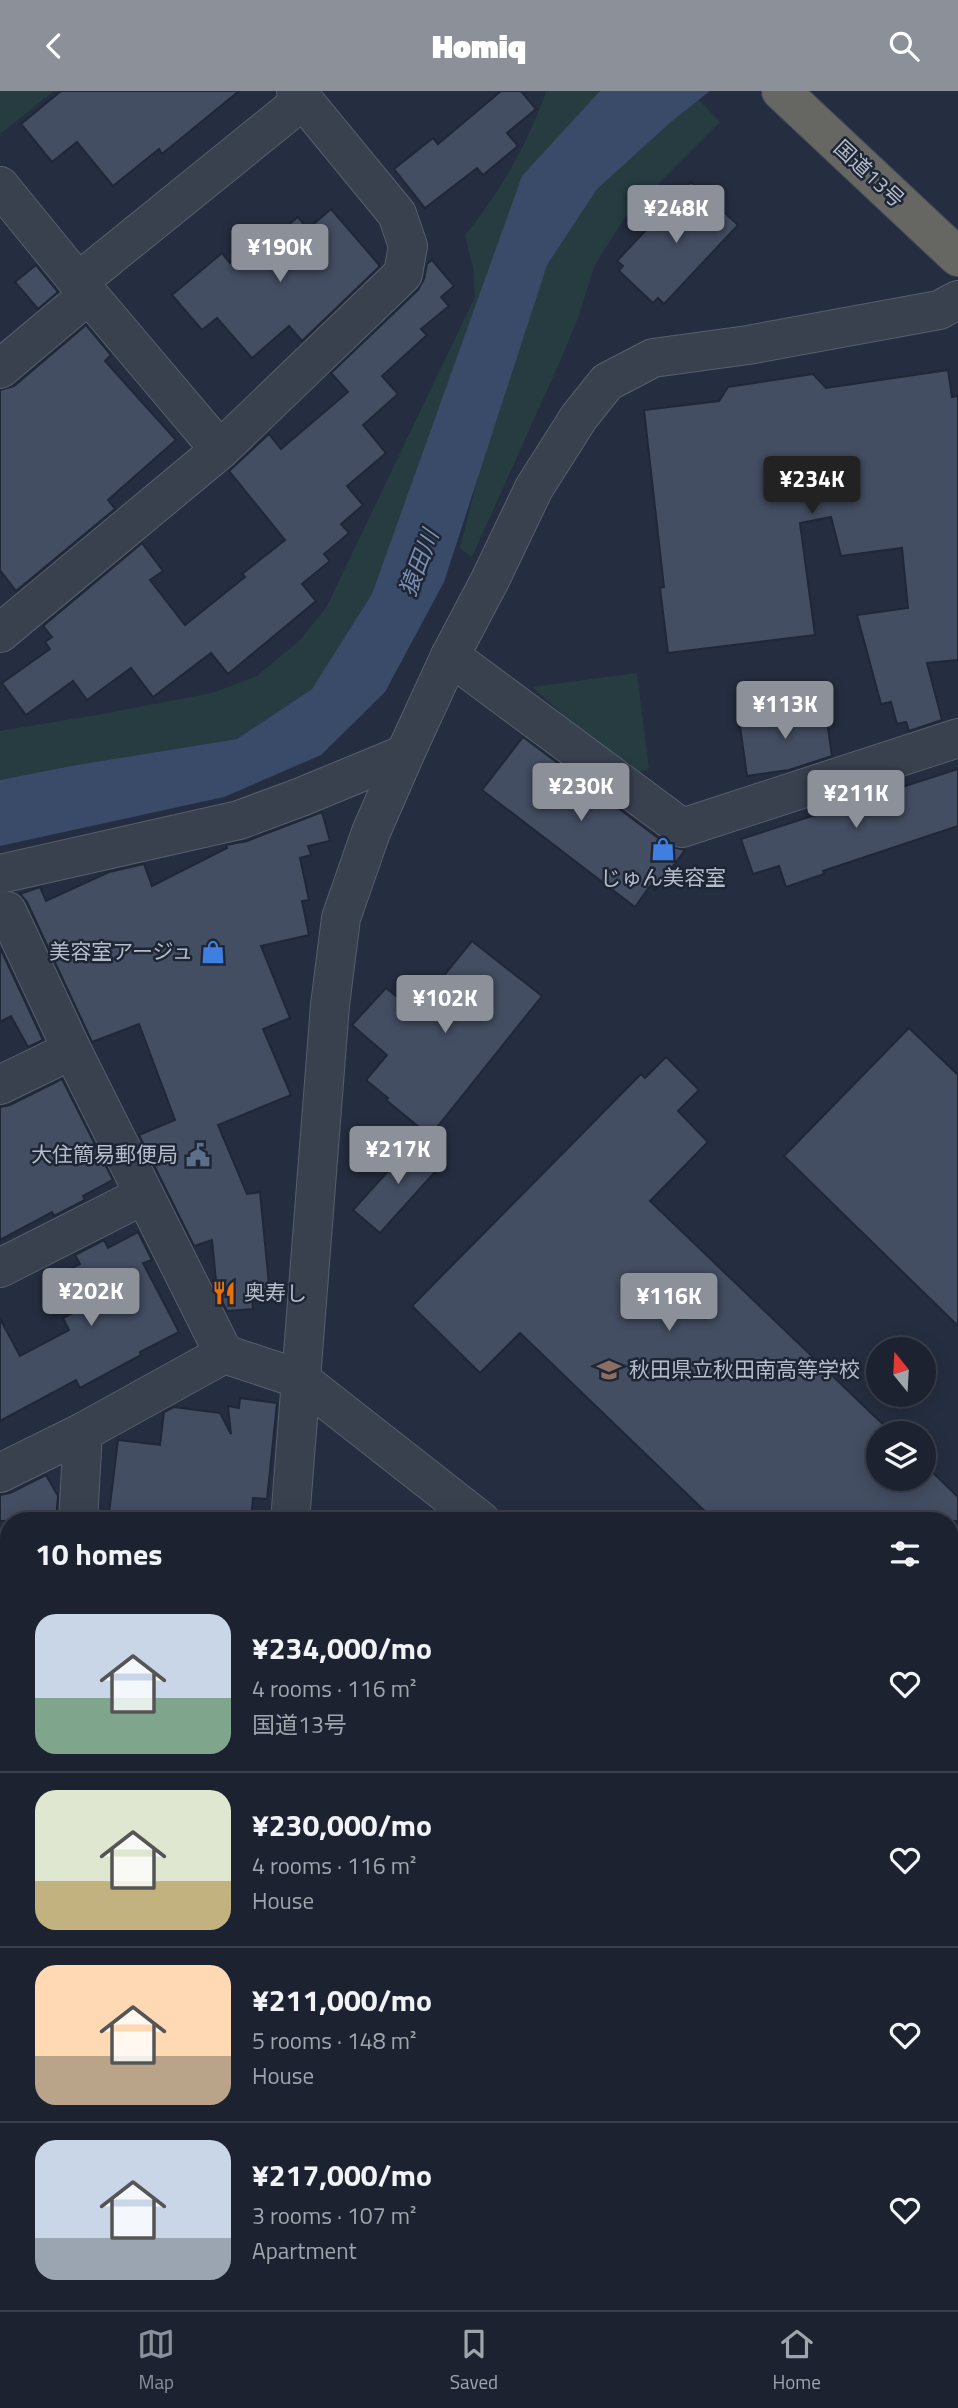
<!DOCTYPE html>
<meta charset="utf-8">
<style>
body{margin:0;font-family:"Titillium Web","Noto Sans JP",sans-serif;background:#292f3c;color:#f1f3f6;height:100vh;display:flex;flex-direction:column;font-size:26px;white-space:nowrap}
*{box-sizing:border-box;margin:0}
p{font-size:23px;color:#a0a4ab}
.icon{flex:none;width:38px;height:38px;fill:none;stroke:currentColor;stroke-width:2;stroke-linecap:round;stroke-linejoin:round}
.map{position:relative;flex:1;overflow:hidden}
.details{position:absolute;left:0px;top:1421px;width:959px;height:798px;display:flex;flex-direction:column;background:#1c2230;border-radius:28px 28px 0 0;box-shadow:0 4px 18px #0003,0 0 0 2px #3a3f4c}
.details>*{flex:none}
.needle{width:46px;rotate:342deg}
.controls{position:absolute;left:866px;top:1246px;display:grid;gap:14px}
.controls a{display:grid;place-items:center;width:70px;height:70px;border-radius:50%;background:#1c2230;box-shadow:0 4px 18px #0003,0 0 0 2px #3a3f4c;font-size:35px}
.price{position:absolute;translate:-50% -60px;padding:0 16px;border-radius:7px;background:#8c9099;color:#fff;font-size:23px;line-height:46px;filter:drop-shadow(0 2px 4px #0008)}
.price::after{content:'';position:absolute;left:50%;top:42px;width:21px;height:16px;margin-left:-10px;background:inherit;clip-path:polygon(0 0,100% 0,50% 100%)}
.price.active{background:#222;color:#fff}
ul{padding:0;list-style:none}
li{display:flex;align-items:center;gap:21px;height:175px;padding:0 35px}
li+li{border-top:2px solid #3a3f4c}
li span{display:grid;place-items:center;flex:none;width:196px;height:140px;border-radius:21px;color:#555}
li>.icon{margin-inline-start:auto}
span .icon{width:84px;height:84px;fill:#fffc;stroke-width:1}
li b{font-size:30px}
h2{display:flex;justify-content:space-between;align-items:center;height:84px;padding:0 35px;font-size:30px}
header{display:flex;justify-content:space-between;align-items:center;height:91px;padding:0 35px;background:#8c9099;color:#fff;font-size:32px;font-weight:800}
.tabs{display:flex;justify-content:space-around;align-items:center;height:98px;border-top:2px solid #3a3f4c;background:#1c2230;font-size:19px;color:#a0a4ab}
.tabs a{display:grid;justify-items:center;gap:4px}
.tabs .active{color:#8c9099}
.map>svg:first-child{display:block}
.green{fill:#273c41}
.water{fill:#3a4a69}
.building{fill:#444e62;stroke:#202737;stroke-width:2}
.lines{fill:none;stroke-linecap:round;stroke-linejoin:round}
.minor-casing{stroke:#575e6d;stroke-width:40}
.trunk-casing{stroke:#444b5a;stroke-width:40}
.minor{stroke:#39414f;stroke-width:38}
.trunk{stroke:#666662;stroke-width:38}
.labels{text-anchor:middle;stroke-width:5;stroke-linejoin:round;paint-order:stroke}
.street-label{font-size:21px;fill:#b5bcca;stroke:#1e2535}
.poi-label{font-size:21px;fill:#b5bcca;stroke:#1e2535;text-anchor:end}
.water-label{font-size:23px;font-style:italic;fill:#7c8fb2;stroke:#1e2535}
</style>
<header><svg class="icon" aria-label="back" viewBox="0 0 24 24"><path d="M15 5l-7 7 7 7"/></svg>Homiq<svg class="icon" aria-label="search" viewBox="0 0 24 24"><circle cx="10" cy="10" r="6"/><path d="M15 15l6 6"/></svg></header>
<div class="map">
<svg width="958" height="2219" viewBox="0 0 958 2219">
<rect width="100%" height="100%" fill="#252e40"/>
<g class="green">
<polygon points="0,0 54,0 0,43"/>
<path d="M545 0H612L396 474 312 598 237 648 71 675 0 689V640L97 624 212 602 257 585 299 550 326 517 475 206 473 176 465 144C500 102 526 55 545 4Z"/>
<polygon points="690,0 720,31 625,126 594,176 578,227 561,268 472,466 460,457 488,346 556,135"/>
<polygon points="637,582 649,678 629,682 532,596"/>
</g>
<g class="water">
<polygon points="600,0 710,0 672,30 597,98 547,174 444,491 385,601 321,664 224,706 0,755 0,689 71,675 237,648 312,598 372,503 522,85"/>
<polygon points="958,1604 958,1672 950,1664 950,1612"/>
</g>
<g class="building">
<polygon points="61,0 239,0 162,63 159,58 113,95 77,51 52,71 21,33"/>
<polygon points="501,0 521,0 536,18 507,42 518,55 483,84 477,77 425,117 394,78 433,47 438,53"/>
<polygon points="691,91 738,134 664,213 658,207 653,212 619,180 623,175 617,170"/>
<polygon points="331,118 380,175 302,250 289,235 252,267 217,227 202,239 172,204 222,162 230,172 240,163 246,169 298,126 308,138"/>
<polygon points="432,169 454,195 441,206 449,215 421,238 427,244 382,285 398,303 363,334 386,362 347,395 363,414 341,433 349,442 324,463 330,470 302,493 316,510 228,583 211,562 153,606 131,577 87,609 73,590 26,624 2,592 50,558 45,551 52,546 43,535 142,452 163,480 150,489 185,534 245,486 242,483 285,449 229,380 269,343 281,358 348,301 331,282 418,199 424,188 427,173"/>
<polygon points="36,174 58,201 38,218 15,191"/>
<polygon points="86,234 111,264 105,270 176,349 108,409 115,418 16,500 0,479 0,299 14,295"/>
<polygon points="948,279 952,306 958,305 958,569 927,572 942,629 909,640 906,631 897,633 891,611 881,613 857,524 908,517 902,457 841,465 831,426 800,432 815,544 668,562 660,497 664,496 644,319 719,310 728,296 813,283 826,297"/>
<polygon points="825,616 832,665 789,679 747,685 739,628"/>
<polygon points="523,646 669,755 685,759 655,799 650,795 635,816 482,699"/>
<polygon points="958,678 958,735 823,780 824,783 786,796 779,775 753,783 741,748"/>
<polygon points="322,721 330,750 308,755 311,764 300,767 309,809 302,810 309,844 261,855 290,927 263,938 291,1004 218,1034 247,1103 260,1101 270,1204 252,1206 253,1218 227,1220 217,1200 212,1149 194,1155 139,1044 175,1029 139,933 92,951 27,811 20,803 40,796 46,810 109,781 144,773 152,795 227,757 226,754 247,750"/>
<polygon points="472,850 542,905 430,1045 386,1009 388,1007 366,989 387,964 352,934 386,897 415,920"/>
<polygon points="0,857 43,949 28,956 11,925 0,931"/>
<polygon points="909,937 958,984 958,1235 784,1065"/>
<polygon points="666,966 699,999 678,1020 708,1051 650,1110 892,1342 878,1342 878,1388 924,1388 924,1373 958,1406 958,1430 715,1430 520,1242 480,1282 412,1215 641,983 645,987"/>
<polygon points="62,988 113,1089 83,1105 85,1109 54,1125 52,1121 0,1149 0,1016 10,1014"/>
<polygon points="417,1048 444,1071 380,1142 353,1119"/>
<polygon points="138,1141 152,1169 143,1172 179,1241 140,1261 141,1264 80,1297 76,1289 0,1330 0,1228 20,1265 69,1239 63,1227 98,1208 88,1189 68,1196 62,1182 80,1173 75,1164 104,1149 108,1157"/>
<polygon points="240,1307 277,1312 267,1408 253,1407 251,1430 108,1430 118,1349 160,1354 164,1321 174,1316 220,1322 231,1343 228,1315 239,1317"/>
<polygon points="46,1384 58,1405 56,1430 0,1430 0,1404 10,1402"/>
</g>
<g class="lines">
<g class="minor-casing">
<g id="minor">
<polyline points="0,95 78,191 220,359"/>
<polyline points="78,191 303,9"/>
<polyline points="0,278 88,204"/>
<polyline points="0,542 220,359 403,183 408,155 397,123 296,0"/>
<polyline points="450,565 682,737 958,647"/>
<polyline points="0,783 239,729 301,706 405,663"/>
<polyline points="0,821 7,820 72,959 224,1263"/>
<polyline points="0,994 72,959"/>
<polyline points="0,1177 144,1104"/>
<polyline points="0,1382 83,1341 224,1263 300,1288 481,1430"/>
<polyline points="78,1430 83,1341"/>
<polyline points="290,1430 330,914 341,827 371,741 405,663 450,565 490,489 534,397 579,326 607,291 653,267 748,254 939,219 958,209"/>
<polyline points="0,1584 9,1579"/>
<polyline points="0,1785 9,1781"/>
<polyline points="950,1785 958,1789"/>
<polyline points="0,1978 9,1974"/>
<polyline points="950,2149 958,2150"/>
<polyline points="0,2171 9,2167"/>
<polyline points="469,2210 577,2219"/>
<polyline points="16,2219 16,2210"/>
<polyline points="229,2219 230,2210"/>
<polyline points="879,2219 880,2210"/>
</g>
</g>
<g class="trunk-casing">
<polyline id="trunk" points="781,0 958,166"/>
</g>
<use href="#minor" class="minor"/>
<use href="#trunk" class="trunk"/>
</g>
<defs>
<g id="shop-bare" transform="scale(1.89)"><path d="M-5-2.5h2.3a2.7 3.5 0 0 1 5.4 0H5L5.5 6h-11ZM-1.5-2.5h3a1.5 2.3 0 0 0-3 0Z" fill="#3f7fe0" stroke="#1e2535" stroke-width="2.5" paint-order="stroke"/></g>
<g id="civic-bare" transform="scale(1.89)"><path d="M-.6-6.5H3V-4.5H.6V-3L4-1V1h2V6H-6V1h2V-1L-.6-3ZM-1.2 2.5V6h2.4V2.5Z" fill="#5c6f8a" stroke="#1e2535" stroke-width="2.5" paint-order="stroke"/></g>
<g id="restaurant-bare" transform="scale(1.89)"><path d="M-5-6h1v4h1v-4h1v4h1v-4h1v5L-1.5 .5V6h-2V.5L-5-1ZM5-6V6H3V1.5H1.5Q1.5-4 5-6Z" fill="#e8710a" stroke="#1e2535" stroke-width="2.5" paint-order="stroke"/></g>
<g id="school-bare" transform="scale(1.89)"><path d="M0-5L7-2L0 1L-7-2ZM-4 1L0 2.5L4 1V4Q0 6-4 4Z" fill="#8d6e63" stroke="#1e2535" stroke-width="2.5" paint-order="stroke"/></g>
</defs>
<g fill-rule="evenodd">
<use href="#shop-bare" x="663" y="758"/>
<use href="#shop-bare" x="213" y="861"/>
<use href="#civic-bare" x="198" y="1064"/>
<use href="#restaurant-bare" x="224" y="1202"/>
<use href="#school-bare" x="609" y="1279"/>
</g>
<g class="labels">
<g class="street-label">
<text transform="translate(869 83) rotate(43)" y="7">国道13号</text>
</g>
<g class="poi-label">
<text x="663" y="794" text-anchor="middle">じゅん美容室</text>
<text x="193" y="868">美容室アージュ</text>
<text x="178" y="1071">大住簡易郵便局</text>
<text x="244" y="1209" text-anchor="start">奥寿し</text>
<text x="629" y="1286" text-anchor="start">秋田県立秋田南高等学校</text>
</g>
<g class="water-label">
<text transform="translate(419 472) rotate(-69)" y="8">猿田川</text>
</g>
</g>
</svg>
<div class="controls">
<a><svg class="needle" viewBox="-14 -14 28 28"><path d="M0-13l5 13h-10z" fill="#e53935"/><path d="M0 13l5-13h-10z" fill="#a0a4ab"/></svg></a>
<a><svg class="icon" aria-label="layers" viewBox="0 0 24 24"><path d="M12 4l9 5-9 5-9-5zM3 14l9 5 9-5"/></svg></a>
</div>
<b class="price" style="left:676px;top:154px">¥248K</b>
<b class="price" style="left:280px;top:193px">¥190K</b>
<b class="price active" style="left:812px;top:425px">¥234K</b>
<b class="price" style="left:785px;top:650px">¥113K</b>
<b class="price" style="left:581px;top:732px">¥230K</b>
<b class="price" style="left:856px;top:739px">¥211K</b>
<b class="price" style="left:445px;top:944px">¥102K</b>
<b class="price" style="left:398px;top:1095px">¥217K</b>
<b class="price" style="left:91px;top:1237px">¥202K</b>
<b class="price" style="left:669px;top:1242px">¥116K</b>
<section class="details">
<h2>10 homes<svg class="icon" aria-label="filters" viewBox="0 0 24 24"><path d="M4 7h16M4 17h16"/><circle cx="9" cy="7" r="2"/><circle cx="15" cy="17" r="2"/></svg></h2>
<ul>
<li><span style="background:linear-gradient(#c9d6e8 60%,#7fa58c 0)"><svg class="icon" aria-label="home" viewBox="0 0 24 24"><path d="M3 11l9-7 9 7M6 9v11h12V9"/></svg></span><div><b>¥234,000/mo</b><p>4 rooms · 116 m²</p><p>国道13号</p></div><svg class="icon" aria-label="heart" viewBox="0 0 24 24"><path d="M12 20l-8-8c-3-5 5-10 8-4 3-6 11-1 8 4z"/></svg></li>
<li><span style="background:linear-gradient(#dfe7d0 65%,#c2b280 0)"><svg class="icon" aria-label="home" viewBox="0 0 24 24"><path d="M3 11l9-7 9 7M6 9v11h12V9"/></svg></span><div><b>¥230,000/mo</b><p>4 rooms · 116 m²</p><p>House</p></div><svg class="icon" aria-label="heart" viewBox="0 0 24 24"><path d="M12 20l-8-8c-3-5 5-10 8-4 3-6 11-1 8 4z"/></svg></li>
<li><span style="background:linear-gradient(#ffd9b3 65%,#b9a48a 0)"><svg class="icon" aria-label="home" viewBox="0 0 24 24"><path d="M3 11l9-7 9 7M6 9v11h12V9"/></svg></span><div><b>¥211,000/mo</b><p>5 rooms · 148 m²</p><p>House</p></div><svg class="icon" aria-label="heart" viewBox="0 0 24 24"><path d="M12 20l-8-8c-3-5 5-10 8-4 3-6 11-1 8 4z"/></svg></li>
<li><span style="background:linear-gradient(#c9d6e8 70%,#9aa5b1 0)"><svg class="icon" aria-label="home" viewBox="0 0 24 24"><path d="M3 11l9-7 9 7M6 9v11h12V9"/></svg></span><div><b>¥217,000/mo</b><p>3 rooms · 107 m²</p><p>Apartment</p></div><svg class="icon" aria-label="heart" viewBox="0 0 24 24"><path d="M12 20l-8-8c-3-5 5-10 8-4 3-6 11-1 8 4z"/></svg></li>
</ul>
</section>
</div>
<nav class="tabs">
<a class="active"><svg class="icon" aria-label="map" viewBox="0 0 24 24"><path d="M3 6l6-2 6 2 6-2v14l-6 2-6-2-6 2zM9 4v14M15 6v14"/></svg>Map</a>
<a><svg class="icon" aria-label="saved" viewBox="0 0 24 24"><path d="M7 4h10v16l-5-4-5 4z"/></svg>Saved</a>
<a><svg class="icon" aria-label="home" viewBox="0 0 24 24"><path d="M3 11l9-7 9 7M6 9v11h12V9"/></svg>Home</a>
</nav>
